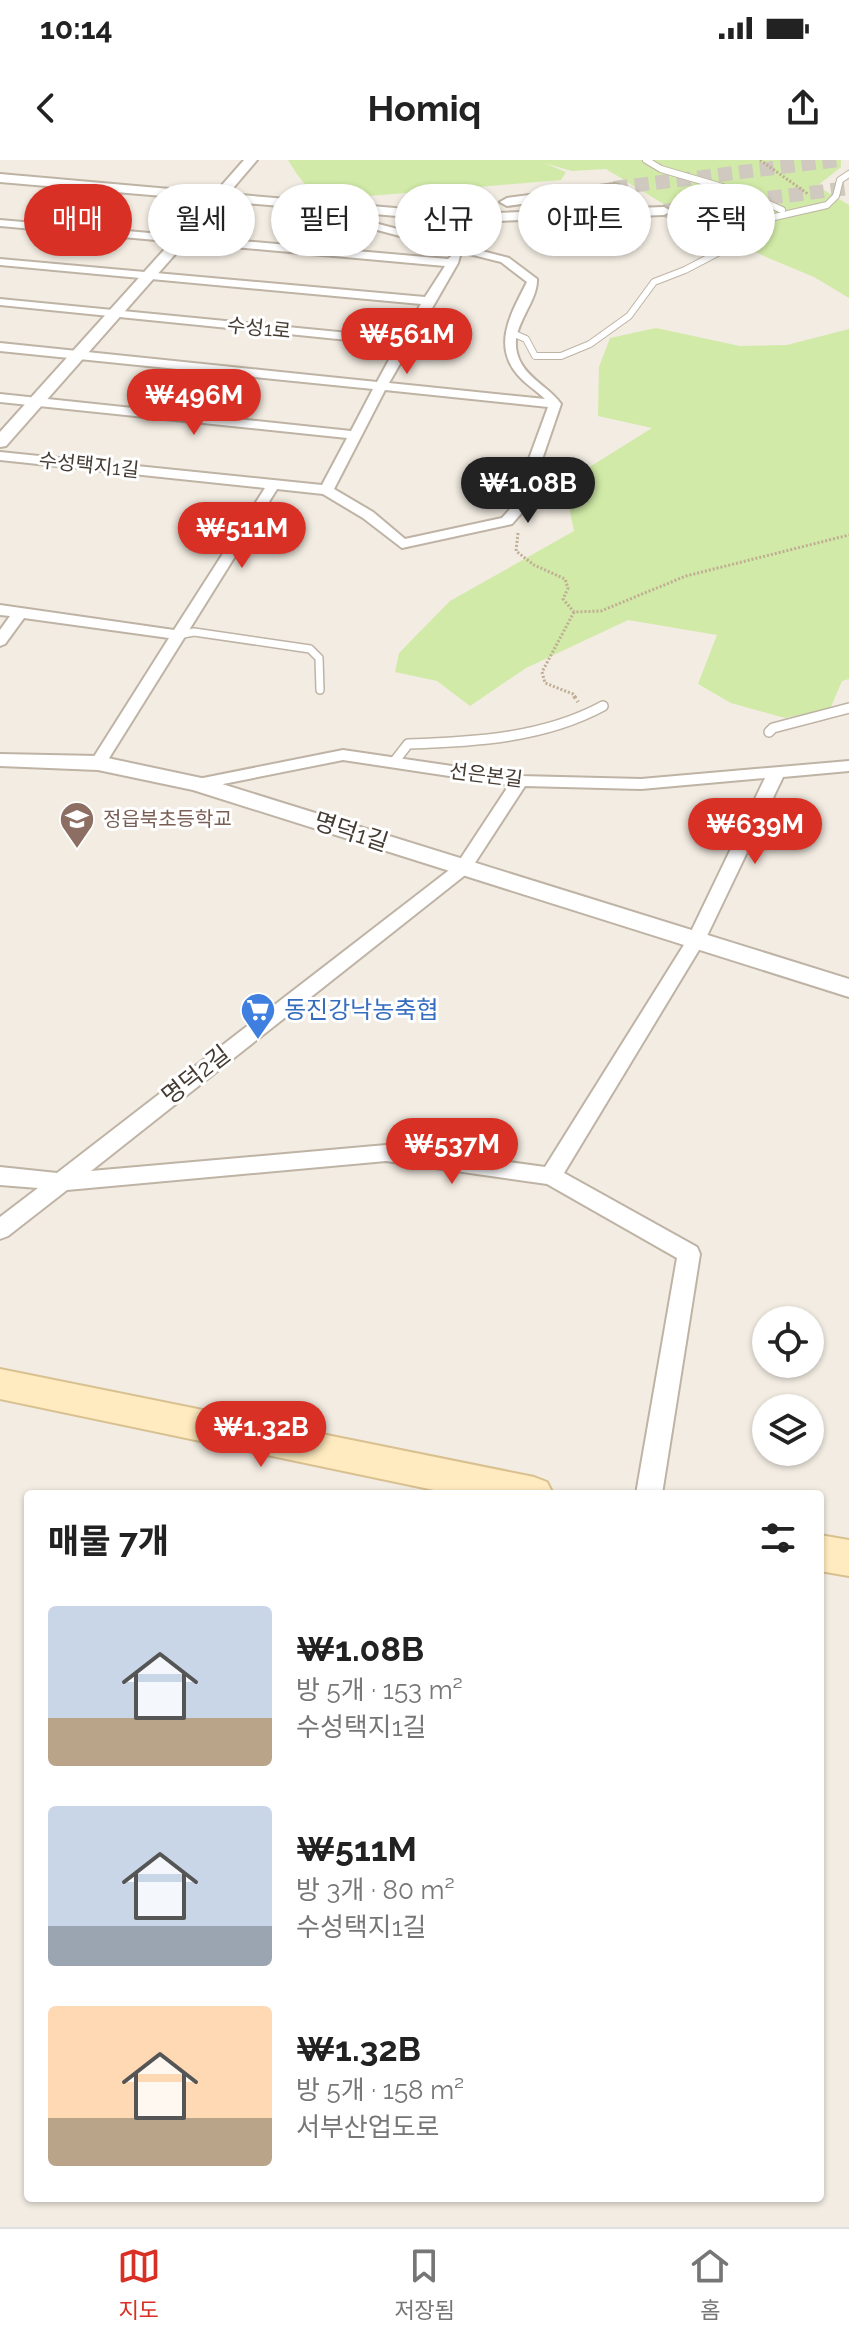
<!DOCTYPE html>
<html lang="ko">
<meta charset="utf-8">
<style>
body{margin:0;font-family:Raleway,"Noto Sans KR",sans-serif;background:#f2f2f2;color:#222;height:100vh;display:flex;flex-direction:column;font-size:30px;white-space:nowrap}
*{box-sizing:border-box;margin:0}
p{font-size:26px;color:#767676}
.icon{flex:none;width:44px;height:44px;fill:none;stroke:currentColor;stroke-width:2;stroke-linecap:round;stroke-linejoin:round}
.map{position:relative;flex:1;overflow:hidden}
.sheet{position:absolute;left:24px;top:1330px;width:800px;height:712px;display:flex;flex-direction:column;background:#fff;border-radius:8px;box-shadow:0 2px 6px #0004}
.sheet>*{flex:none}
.guide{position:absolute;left:24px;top:24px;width:802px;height:72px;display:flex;gap:16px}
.fabs{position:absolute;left:752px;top:1146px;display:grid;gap:16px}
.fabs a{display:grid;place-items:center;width:72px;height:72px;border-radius:50%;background:#fff;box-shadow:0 2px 6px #0004;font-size:40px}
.price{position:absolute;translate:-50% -68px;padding:0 18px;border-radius:28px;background:#d93025;color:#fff;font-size:26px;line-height:52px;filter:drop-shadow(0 2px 4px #0008)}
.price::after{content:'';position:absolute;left:50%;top:48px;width:24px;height:18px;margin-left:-12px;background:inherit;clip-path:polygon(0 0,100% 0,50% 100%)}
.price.active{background:#222;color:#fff}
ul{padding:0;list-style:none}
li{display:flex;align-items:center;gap:24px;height:200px;padding:0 24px}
li span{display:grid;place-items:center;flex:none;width:224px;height:160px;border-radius:8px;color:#555}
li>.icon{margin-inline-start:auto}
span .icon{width:96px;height:96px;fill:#fffc;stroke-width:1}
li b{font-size:34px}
h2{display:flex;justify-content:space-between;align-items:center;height:96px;padding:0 24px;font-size:34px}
.pill{padding:0 28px;border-radius:36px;background:#fff;box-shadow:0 2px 6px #0004;font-size:28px;line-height:72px}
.pill.active{background:#d93025;color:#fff}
.status{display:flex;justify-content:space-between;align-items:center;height:56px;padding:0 40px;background:#fff;direction:ltr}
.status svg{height:22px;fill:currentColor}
header{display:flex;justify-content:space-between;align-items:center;height:104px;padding:0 24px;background:#fff;font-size:36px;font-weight:700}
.dock{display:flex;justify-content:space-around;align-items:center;height:112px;border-top:2px solid #e0e0e0;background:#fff;font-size:22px;color:#767676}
.dock a{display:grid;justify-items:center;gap:4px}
.dock .active{color:#d93025}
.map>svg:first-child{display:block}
.green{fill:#d1eaa7}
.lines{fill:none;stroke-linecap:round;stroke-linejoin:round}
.tertiary-tunnel{stroke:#cfc9bf;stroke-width:14;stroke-dasharray:14 7;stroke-linecap:butt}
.service-far2-casing{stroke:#beb3a4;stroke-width:8}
.service-far1-casing{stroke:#beb3a4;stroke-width:10}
.service-casing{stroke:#beb3a4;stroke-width:12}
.minor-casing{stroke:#beb3a4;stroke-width:4}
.tertiary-casing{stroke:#beb3a4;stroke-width:4}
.secondary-casing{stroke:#d9c090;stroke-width:4}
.path-far1{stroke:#c0ad94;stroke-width:3;stroke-dasharray:2 2;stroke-linecap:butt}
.path{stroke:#c0ad94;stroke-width:4;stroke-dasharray:3 3;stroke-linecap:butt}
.service-far2{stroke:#fff;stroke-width:6}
.service-far1{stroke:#fff;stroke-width:7}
.service{stroke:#fff;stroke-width:9}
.minor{fill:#fff;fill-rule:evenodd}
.tertiary{fill:#fff;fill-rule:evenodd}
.secondary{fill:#ffebbf;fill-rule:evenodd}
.labels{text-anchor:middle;stroke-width:6;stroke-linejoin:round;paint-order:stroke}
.far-street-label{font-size:20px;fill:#443b32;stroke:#fff}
.far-education-label{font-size:20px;fill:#785e54;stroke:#fff;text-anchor:start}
.street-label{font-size:24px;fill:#443b32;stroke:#fff}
.shop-label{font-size:24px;fill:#366cbe;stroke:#fff;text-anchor:start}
</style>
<div class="status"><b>10:14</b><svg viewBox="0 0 49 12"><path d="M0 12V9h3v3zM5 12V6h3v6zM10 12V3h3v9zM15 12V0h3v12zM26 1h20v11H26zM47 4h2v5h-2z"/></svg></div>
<header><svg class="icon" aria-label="back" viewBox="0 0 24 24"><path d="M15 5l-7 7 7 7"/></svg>Homiq<svg class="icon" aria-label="share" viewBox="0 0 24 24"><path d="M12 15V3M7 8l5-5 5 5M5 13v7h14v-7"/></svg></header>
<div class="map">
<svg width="849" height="2067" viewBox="0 0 849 2067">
<rect width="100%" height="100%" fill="#f2ece2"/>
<g class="green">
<path d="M288 0H841V7L817 26 849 45V138L814 117 766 97 690 60 606 9 572 11 544 3 566 12 561 20 345 38C310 34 306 29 288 0Z"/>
<polygon points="656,168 740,186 787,185 849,169 849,519 842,521 830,549 785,558 731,543 698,524 717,475 628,460 526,508 470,546 437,521 395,512 399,493 450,441 574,371 564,323 652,268 598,256 599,207 610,178"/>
</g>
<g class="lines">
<g class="tertiary-tunnel">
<polyline points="614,28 838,0"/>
<polyline points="664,51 849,28"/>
</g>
<g class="service-far2-casing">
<g id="service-far2">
<polyline points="646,0 661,9 746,34 782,50"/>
<polyline points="510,172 526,179 535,196 561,196 590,184 629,156 654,122 685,110 731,86 737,81 738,70 748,63 827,45 836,36 840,20 849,14"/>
</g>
</g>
<g class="service-far1-casing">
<polyline id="service-far1" points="178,475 194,472 310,489 319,498 320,530"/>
</g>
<g class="service-casing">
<g id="service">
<polyline points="769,572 773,568 849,548"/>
<path d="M394 602 408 584C474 582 544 578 603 546"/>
</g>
</g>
<g class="minor-casing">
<g id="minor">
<path d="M290 41 509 98 537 119C538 146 503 171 521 203 530 220 550 228 561 244L525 349 512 364 402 388 363 358 323 334 277 329 106 603 104 607H92L90 603 169 478 24 458 5 484 0 486V470L10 456 0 455V445L174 470 265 328 0 300V292L322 325 347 278 0 242V234L351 271 373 229 0 191V183L377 222 397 185 0 145V139L400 178 421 144 0 105V99L425 137 445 106 0 66V60L448 99 457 91 286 46V42ZM461 92 501 102 527 122C512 152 492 184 517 214 525 224 536 230 545 239L389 223 458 103ZM385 230 548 247 511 348 502 358 405 379 373 352 334 329Z"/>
<path d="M343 590 520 616 641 619 849 601V611L783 617 705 780 564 1013 697 1087 700 1094 662 1334H636L677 1098 547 1024 386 1001 67 1030 8 1076 0 1079V1057L38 1028 0 1025V1007L57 1013 457 704 509 625 343 600 198 629 189 624 198 619ZM765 618 687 780 545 1007 386 985 91 1011 469 712 525 626 641 629Z"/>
</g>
</g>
<g class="tertiary-casing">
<g id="tertiary">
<polygon points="244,0 257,0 228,34 467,54 664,47 671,51 664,55 467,62 222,41 6,286 0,287 0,272 209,40 0,22 0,14 215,33"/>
<polygon points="614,24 619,25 619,31 507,46 500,42 507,38"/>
<polygon points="0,594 98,596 206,619 849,819 849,837 193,630 98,610 0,606"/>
</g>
</g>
<g class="secondary-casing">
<g id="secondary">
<polygon points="0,1209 534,1317 547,1322 553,1334 453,1334 0,1239"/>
<polygon points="820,1375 849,1380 849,1416 820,1411"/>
</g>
</g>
<g class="path-far1">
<polyline points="760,0 808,34"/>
<polyline points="518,373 516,391 534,405 565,419 568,428 563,439 574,452 601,451 686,416 849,375"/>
<polyline points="574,452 542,512 545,523 573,534 576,538"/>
</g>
<polyline class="path" points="574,536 578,542"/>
<use href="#service-far2" class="service-far2"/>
<use href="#service-far1" class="service-far1"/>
<use href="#service" class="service"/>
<use href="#minor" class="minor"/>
<use href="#tertiary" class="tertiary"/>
<use href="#secondary" class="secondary"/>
</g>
<defs>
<g id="school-pin" transform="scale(1.8)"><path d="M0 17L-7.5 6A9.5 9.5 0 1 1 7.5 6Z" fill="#8d6e63" stroke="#fff"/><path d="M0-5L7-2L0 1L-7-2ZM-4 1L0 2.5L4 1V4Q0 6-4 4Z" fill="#fff"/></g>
<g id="supermarket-pin" transform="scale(1.8)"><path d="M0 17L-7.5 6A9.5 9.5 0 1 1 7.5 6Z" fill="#3f7fe0" stroke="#fff"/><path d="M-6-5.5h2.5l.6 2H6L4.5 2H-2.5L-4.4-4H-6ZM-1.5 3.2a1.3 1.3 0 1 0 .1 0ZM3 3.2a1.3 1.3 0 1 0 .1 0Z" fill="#fff"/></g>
</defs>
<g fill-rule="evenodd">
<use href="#school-pin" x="77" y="659"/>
<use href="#supermarket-pin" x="258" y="850"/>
</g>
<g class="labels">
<g class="far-street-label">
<text transform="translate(259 168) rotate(6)" y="7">수성1로</text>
<text transform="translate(89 305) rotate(6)" y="7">수성택지1길</text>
<text transform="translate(486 615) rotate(7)" y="7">선은본길</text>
</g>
<g class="far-education-label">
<text x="103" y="666">정읍북초등학교</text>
</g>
<g class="street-label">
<text transform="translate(351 672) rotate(18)" y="8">명덕1길</text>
<text transform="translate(196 915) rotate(-38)" y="8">명덕2길</text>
</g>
<g class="shop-label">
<text x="284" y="858">동진강낙농축협</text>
</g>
</g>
</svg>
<div class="fabs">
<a><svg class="icon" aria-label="locate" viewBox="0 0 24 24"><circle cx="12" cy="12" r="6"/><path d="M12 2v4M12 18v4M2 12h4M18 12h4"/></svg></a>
<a><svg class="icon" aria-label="layers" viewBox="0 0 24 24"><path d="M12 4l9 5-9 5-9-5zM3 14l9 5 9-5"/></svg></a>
</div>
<b class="price" style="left:407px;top:216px">₩561M</b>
<b class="price" style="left:194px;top:277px">₩496M</b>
<b class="price active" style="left:528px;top:365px">₩1.08B</b>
<b class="price" style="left:242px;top:410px">₩511M</b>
<b class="price" style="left:755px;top:706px">₩639M</b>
<b class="price" style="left:452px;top:1026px">₩537M</b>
<b class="price" style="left:261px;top:1309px">₩1.32B</b>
<div class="guide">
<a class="pill active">매매</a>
<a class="pill">월세</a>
<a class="pill">필터</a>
<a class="pill">신규</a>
<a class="pill">아파트</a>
<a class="pill">주택</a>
</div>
<section class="sheet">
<h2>매물 7개<svg class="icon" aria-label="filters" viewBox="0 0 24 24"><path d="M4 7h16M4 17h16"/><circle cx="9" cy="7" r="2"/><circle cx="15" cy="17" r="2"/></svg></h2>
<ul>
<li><span style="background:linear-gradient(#c9d6e8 70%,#b9a48a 0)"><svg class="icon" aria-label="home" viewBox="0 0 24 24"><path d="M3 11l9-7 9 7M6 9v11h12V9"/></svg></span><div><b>₩1.08B</b><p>방 5개 · 153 m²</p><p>수성택지1길</p></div></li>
<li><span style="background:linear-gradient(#c9d6e8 75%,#9aa5b1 0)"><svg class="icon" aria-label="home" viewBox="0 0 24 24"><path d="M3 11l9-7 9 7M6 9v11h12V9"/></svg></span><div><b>₩511M</b><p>방 3개 · 80 m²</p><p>수성택지1길</p></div></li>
<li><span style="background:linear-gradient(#ffd9b3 70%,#b9a48a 0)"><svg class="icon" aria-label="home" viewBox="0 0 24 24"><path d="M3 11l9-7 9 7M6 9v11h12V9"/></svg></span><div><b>₩1.32B</b><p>방 5개 · 158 m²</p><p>서부산업도로</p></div></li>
</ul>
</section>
</div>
<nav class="dock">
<a class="active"><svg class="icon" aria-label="map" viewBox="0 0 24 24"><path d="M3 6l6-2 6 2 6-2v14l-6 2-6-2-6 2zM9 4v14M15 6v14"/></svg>지도</a>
<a><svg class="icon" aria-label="saved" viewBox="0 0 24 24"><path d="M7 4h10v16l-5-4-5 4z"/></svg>저장됨</a>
<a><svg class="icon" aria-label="home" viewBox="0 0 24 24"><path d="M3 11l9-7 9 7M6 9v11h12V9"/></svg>홈</a>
</nav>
